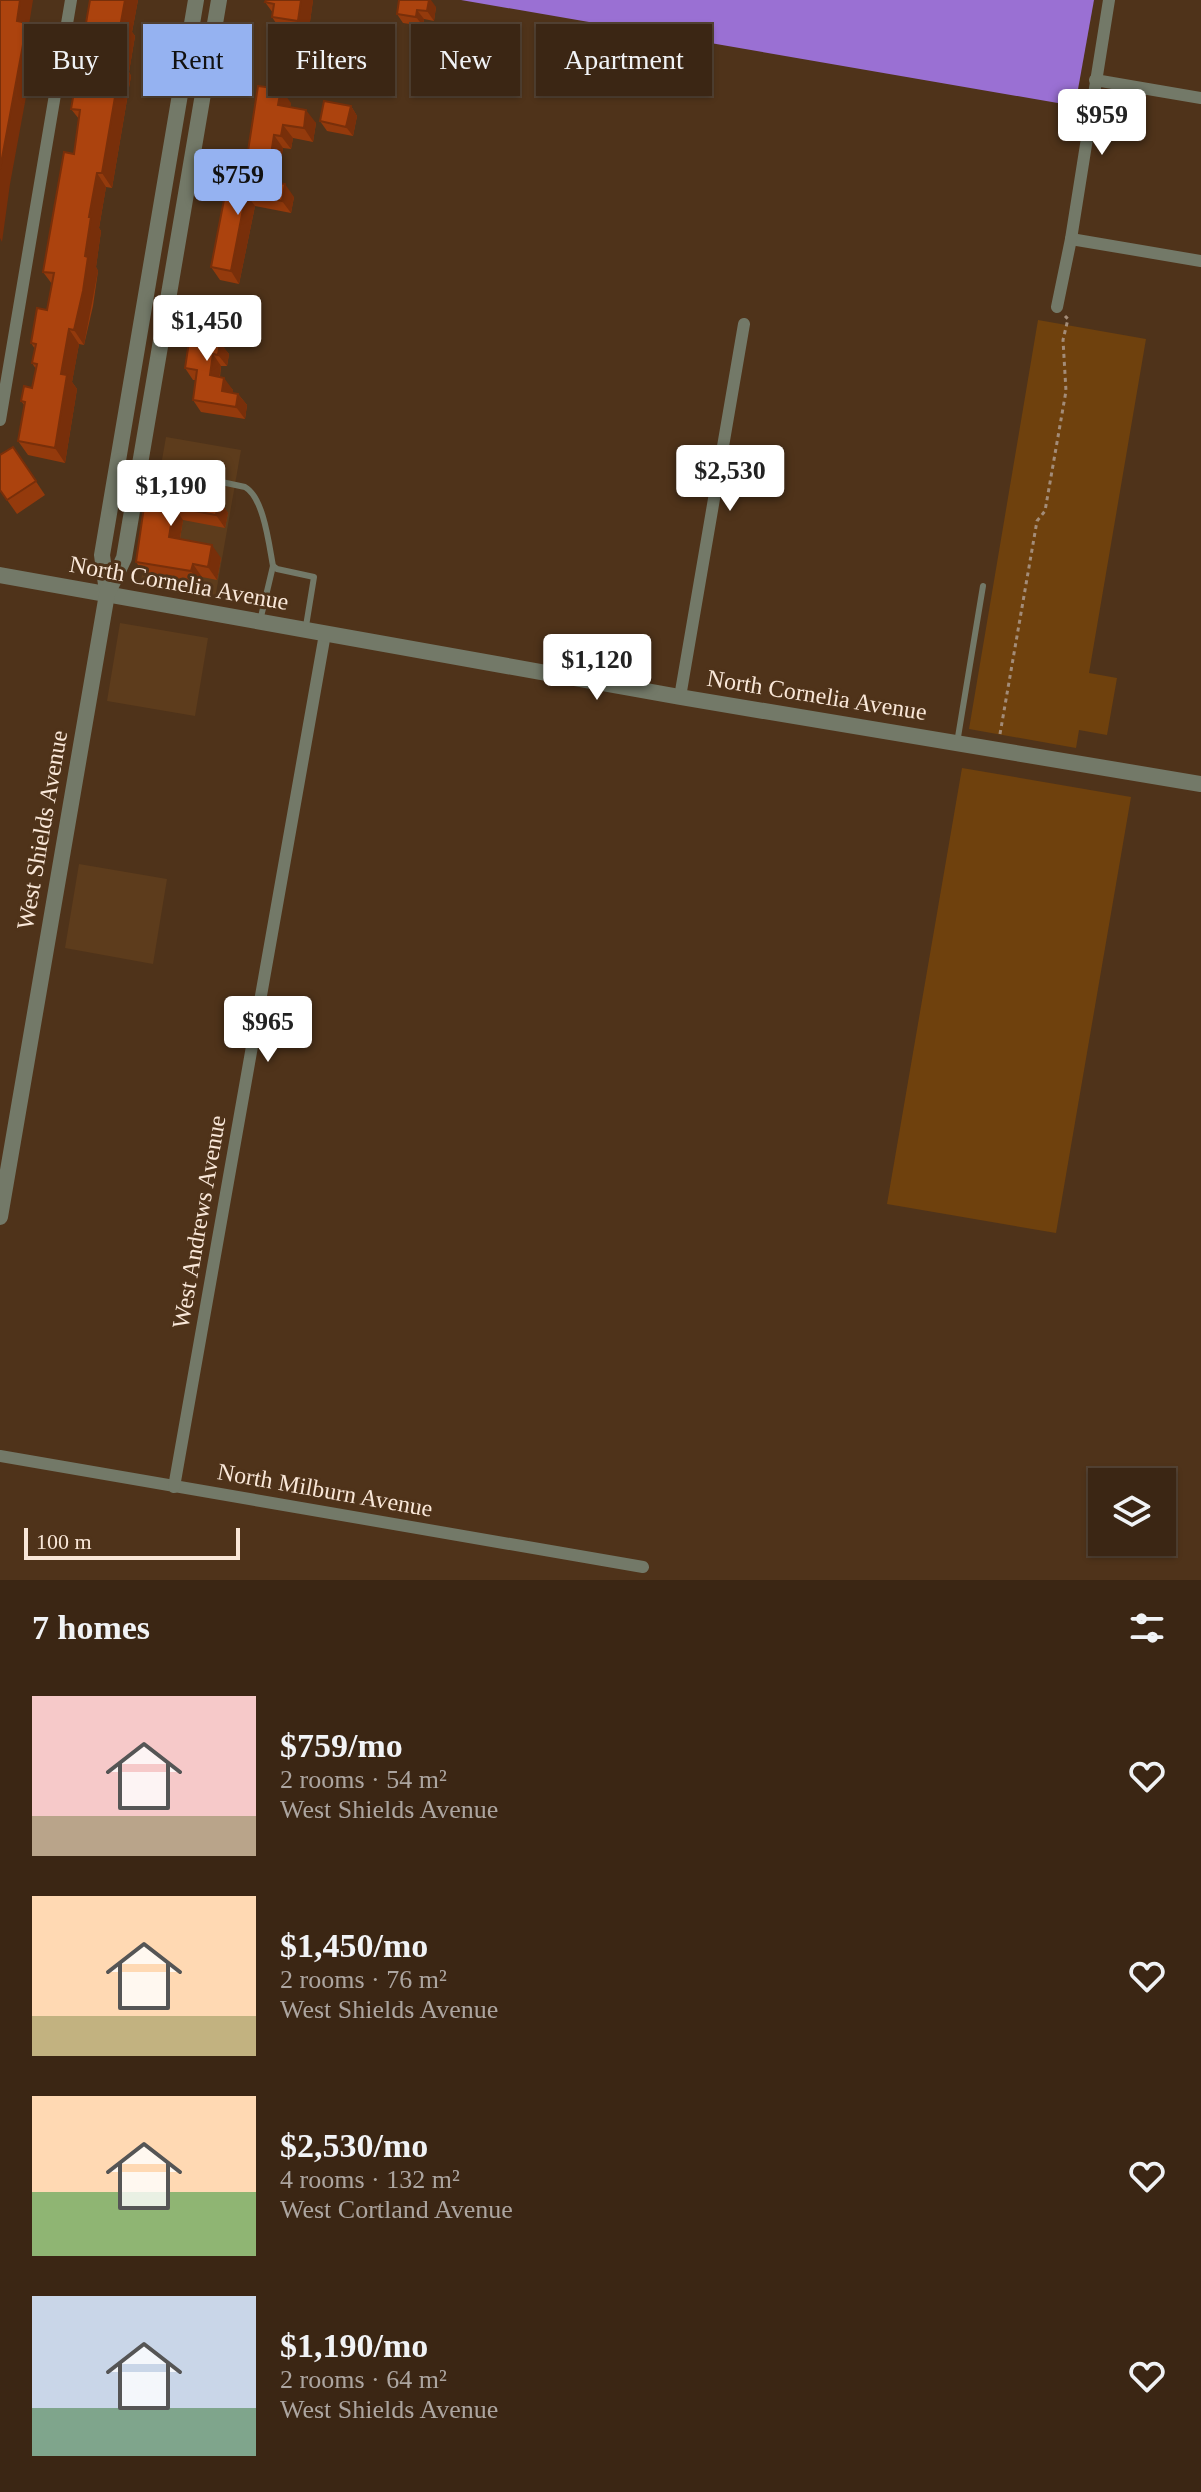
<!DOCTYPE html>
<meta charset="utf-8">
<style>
body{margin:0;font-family:"Times New Roman",serif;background:#463222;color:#f1f3f6;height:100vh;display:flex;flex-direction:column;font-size:30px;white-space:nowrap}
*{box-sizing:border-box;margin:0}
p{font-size:26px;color:#aca5a0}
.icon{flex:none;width:44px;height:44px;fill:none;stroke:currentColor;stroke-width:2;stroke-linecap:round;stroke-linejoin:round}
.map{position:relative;height:1580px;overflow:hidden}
.details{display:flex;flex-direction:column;background:#3b2614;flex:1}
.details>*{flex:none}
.hud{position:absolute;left:24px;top:24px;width:800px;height:72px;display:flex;gap:16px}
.fabs{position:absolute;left:1088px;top:1468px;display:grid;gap:16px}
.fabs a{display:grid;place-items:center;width:88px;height:88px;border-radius:0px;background:#3b2614;box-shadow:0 2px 6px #0004,0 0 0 2px #544334;font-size:40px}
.scale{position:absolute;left:24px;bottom:20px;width:216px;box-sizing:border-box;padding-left:8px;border:4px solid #f9e7d8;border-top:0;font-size:22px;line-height:28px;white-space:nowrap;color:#f9e7d8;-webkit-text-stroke:6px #4f331a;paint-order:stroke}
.price{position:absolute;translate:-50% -68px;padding:0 18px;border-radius:8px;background:#fff;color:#222;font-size:26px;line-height:52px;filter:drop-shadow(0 2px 4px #0008)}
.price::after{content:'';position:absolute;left:50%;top:48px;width:24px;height:18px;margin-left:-12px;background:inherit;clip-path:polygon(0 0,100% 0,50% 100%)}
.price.selected{background:#95b2f1;color:#111}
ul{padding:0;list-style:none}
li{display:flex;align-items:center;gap:24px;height:200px;padding:0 32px}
li span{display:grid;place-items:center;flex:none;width:224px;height:160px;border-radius:0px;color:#555}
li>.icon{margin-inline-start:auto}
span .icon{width:96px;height:96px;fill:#fffc;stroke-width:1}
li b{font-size:34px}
h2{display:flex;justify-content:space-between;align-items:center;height:96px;padding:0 32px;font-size:34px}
.pill{padding:0 28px;border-radius:0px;background:#3b2614;box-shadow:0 2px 6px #0004,0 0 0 2px #544334;font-size:28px;line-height:72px}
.pill.selected{background:#95b2f1;color:#111}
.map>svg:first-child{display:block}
.built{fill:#5d3c1c}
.green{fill:#6f410d}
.water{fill:#9a70d3}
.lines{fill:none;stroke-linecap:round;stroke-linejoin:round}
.path{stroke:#a38c78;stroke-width:3;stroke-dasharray:4 4;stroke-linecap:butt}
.service{stroke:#737968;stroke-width:6}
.minor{stroke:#737968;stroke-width:12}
.tertiary{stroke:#737968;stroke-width:16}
.wall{fill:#943a0c}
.shaded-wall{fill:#782f0a}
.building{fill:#ac430e;stroke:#782f0a;stroke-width:2}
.labels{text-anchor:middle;stroke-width:6;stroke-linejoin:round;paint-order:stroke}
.street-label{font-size:24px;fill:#f9e7d8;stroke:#4f331a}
</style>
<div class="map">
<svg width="1201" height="1580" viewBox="0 0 1201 1580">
<rect width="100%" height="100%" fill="#4f331a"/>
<g class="built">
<polygon points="166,437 241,450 215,599 140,586"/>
<polygon points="120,623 208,638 195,716 107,701"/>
<polygon points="79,864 167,879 153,964 65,948"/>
</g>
<g class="green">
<polygon points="1038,320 1146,339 1089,673 1117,678 1107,735 1079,730 1076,748 969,729"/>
<polygon points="962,768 1131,797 1056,1233 887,1204"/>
</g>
<polygon class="water" points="461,0 1094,0 1075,106"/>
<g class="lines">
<polyline class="path" points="1000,734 1037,521 1045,511 1066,391 1063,340 1068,319 1065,316"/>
<g class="service">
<path d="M142 465 245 487C264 498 269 545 273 566L277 569 314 577 306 626"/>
<polyline points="260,621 273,566"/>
<polyline points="957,743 983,586"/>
</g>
<g class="minor">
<polyline points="1095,80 1201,98"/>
<polyline points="1071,239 1201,261"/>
<polyline points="1057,307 1071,239 1109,0"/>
<polyline points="0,420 71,0"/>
<polyline points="680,697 744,324"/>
<polyline points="0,1456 643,1567"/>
<polyline points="174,1487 325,634"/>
</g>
<g class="tertiary">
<polyline points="0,575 680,697 1201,784"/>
<polyline points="107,592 102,555 196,0"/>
<polyline points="0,1217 107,594 124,558 219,0"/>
</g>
</g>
<g class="wall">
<polygon points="90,0 138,0 132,32 135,36 129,72 131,76 112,188 106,187 99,228 101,231 96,267 98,271 93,306 84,345 79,344 72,382 77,389 65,463 28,455 18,441 25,406 21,401 32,388 36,369 32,363 35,349 31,343 47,310 52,284 43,272 74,154 79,119 71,109"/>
<polygon points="313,0 308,36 282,32 272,17 273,13 265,2"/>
<polygon points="436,7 434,21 424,19 423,26 403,23 397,14"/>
<polygon points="360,46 366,56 363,73 323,65 317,56"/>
<polygon points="291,103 290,107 316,123 313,142 293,138 291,149 283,148 280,168 257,164 248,151"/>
<polygon points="351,106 357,116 353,136 327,131 320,121"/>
<polygon points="228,179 294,197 291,213 255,206 239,284 220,280 211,267"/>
<polygon points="218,320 227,332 224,348 229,354 227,366 221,366 220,377 233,390 232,393 238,394 247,405 245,419 201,412 193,400 196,380 193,380 185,368"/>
<polygon points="13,447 45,495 17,514 0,490"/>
<polygon points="148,479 191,496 219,500 228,513 225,528 183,520 180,539 221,558 217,580 202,577 200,584 145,575 136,562"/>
</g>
<g class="shaded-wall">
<polygon points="20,0 33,0 29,25 37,37 10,184 2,242 0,238 0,169"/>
<polygon points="125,0 138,0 132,32 135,36 129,72 131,76 112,188 102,173 118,61 121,22"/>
<polygon points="301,0 313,0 308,36 298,21"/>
<polygon points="429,0 431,0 436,7 434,21 427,11"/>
<polygon points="417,10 424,19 423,26 416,17"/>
<polygon points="360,46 366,56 363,73 357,63"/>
<polygon points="281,89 291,103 288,119 278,105"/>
<polygon points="351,106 357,116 353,136 346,127"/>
<polygon points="306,110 316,123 313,142 304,128"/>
<polygon points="283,125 293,138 291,149 281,136"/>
<polygon points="274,135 283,148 280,168 271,155"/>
<polygon points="97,173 106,187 99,228 101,231 96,267 98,271 84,345 74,330 85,256 89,217"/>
<polygon points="285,184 294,197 291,213 282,201"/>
<polygon points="246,194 255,206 239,284 231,271"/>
<polygon points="218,320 227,332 224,348 229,354 227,366 218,355 215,341"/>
<polygon points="69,329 79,344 72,382 77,389 65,463 55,448 61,374"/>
<polygon points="213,354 221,366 218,387 210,375"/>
<polygon points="224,378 233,390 231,403 222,391"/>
<polygon points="238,394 247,405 245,419 236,407"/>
<polygon points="184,485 193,498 182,494"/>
<polygon points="219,500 228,513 225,528 216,515"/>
<polygon points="174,507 183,520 178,550 169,537"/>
<polygon points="212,545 221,558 217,580 208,567"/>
<polygon points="193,564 202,577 200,584 191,571"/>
</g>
<g class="building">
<polygon points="0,0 20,0 17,21 27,23 0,169"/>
<polygon points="90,0 125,0 121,22 125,22 118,61 121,62 102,173 97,173 89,217 91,217 85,256 88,257 83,291 74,330 69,329 61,374 67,375 55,448 18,441 25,402 21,401 24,386 32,388 37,364 32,363 36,344 31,343 37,308 47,310 54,273 43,272 64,152 74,154 80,110 71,109"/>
<polygon points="266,0 301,0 298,21 272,17 274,4 265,2"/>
<polygon points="399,0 429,0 427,11 417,10 416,17 397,14"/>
<polygon points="320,39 360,46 357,63 317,56"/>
<polygon points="258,86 281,89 278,105 306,110 304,128 283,125 281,136 274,135 271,155 248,151"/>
<polygon points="324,101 351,106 346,127 320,121"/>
<polygon points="228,179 261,185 262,180 285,184 282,201 246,194 231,271 211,267"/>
<polygon points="193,316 218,320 215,341 220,342 218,355 213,354 210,375 224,378 222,391 238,394 236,407 193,400 197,370 185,368"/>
<polygon points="13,447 36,481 7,500 0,490 0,455"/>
<polygon points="148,479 184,485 182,494 219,500 216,515 174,507 169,537 212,545 208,567 193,564 191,571 136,562"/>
</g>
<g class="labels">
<g class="street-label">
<text transform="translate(179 583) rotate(10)" y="8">North Cornelia Avenue</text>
<text transform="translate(817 695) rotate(9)" y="8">North Cornelia Avenue</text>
<text transform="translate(42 830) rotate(-80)" y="8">West Shields Avenue</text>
<text transform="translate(199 1222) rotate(-80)" y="8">West Andrews Avenue</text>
<text transform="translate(325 1490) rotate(10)" y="8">North Milburn Avenue</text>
</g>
</g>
</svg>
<div class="fabs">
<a><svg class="icon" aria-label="layers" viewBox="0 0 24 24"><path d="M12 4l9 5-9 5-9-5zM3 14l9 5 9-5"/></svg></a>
</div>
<div class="scale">100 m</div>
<b class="price" style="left:1102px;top:157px">$959</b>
<b class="price selected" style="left:238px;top:217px">$759</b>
<b class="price" style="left:207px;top:363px">$1,450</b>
<b class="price" style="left:730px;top:513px">$2,530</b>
<b class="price" style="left:171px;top:528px">$1,190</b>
<b class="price" style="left:597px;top:702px">$1,120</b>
<b class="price" style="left:268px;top:1064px">$965</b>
<div class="hud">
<a class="pill">Buy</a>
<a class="pill selected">Rent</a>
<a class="pill">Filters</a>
<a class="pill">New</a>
<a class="pill">Apartment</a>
</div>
</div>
<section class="details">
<h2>7 homes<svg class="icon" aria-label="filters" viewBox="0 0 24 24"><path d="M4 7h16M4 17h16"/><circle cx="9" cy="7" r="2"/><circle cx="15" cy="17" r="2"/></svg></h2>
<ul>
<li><span style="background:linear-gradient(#f6c9c9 75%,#b9a48a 0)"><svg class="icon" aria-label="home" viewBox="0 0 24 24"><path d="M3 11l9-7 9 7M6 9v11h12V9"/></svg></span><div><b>$759/mo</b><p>2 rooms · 54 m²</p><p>West Shields Avenue</p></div><svg class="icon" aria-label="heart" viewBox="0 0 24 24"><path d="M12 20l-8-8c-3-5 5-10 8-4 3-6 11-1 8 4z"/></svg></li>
<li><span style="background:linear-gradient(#ffd9b3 75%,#c2b280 0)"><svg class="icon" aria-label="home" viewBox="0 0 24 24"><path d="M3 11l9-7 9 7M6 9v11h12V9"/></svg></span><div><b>$1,450/mo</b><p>2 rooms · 76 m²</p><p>West Shields Avenue</p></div><svg class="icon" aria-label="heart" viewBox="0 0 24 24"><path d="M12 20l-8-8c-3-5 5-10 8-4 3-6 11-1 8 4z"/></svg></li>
<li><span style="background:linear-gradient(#ffd9b3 60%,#8fb573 0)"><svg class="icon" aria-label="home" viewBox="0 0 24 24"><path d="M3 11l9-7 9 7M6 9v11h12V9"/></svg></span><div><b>$2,530/mo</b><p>4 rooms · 132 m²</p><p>West Cortland Avenue</p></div><svg class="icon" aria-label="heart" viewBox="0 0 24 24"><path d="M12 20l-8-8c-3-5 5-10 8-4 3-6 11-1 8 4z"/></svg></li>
<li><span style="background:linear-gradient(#c9d6e8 70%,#7fa58c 0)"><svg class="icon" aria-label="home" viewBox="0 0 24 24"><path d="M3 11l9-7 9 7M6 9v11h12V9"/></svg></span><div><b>$1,190/mo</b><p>2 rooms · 64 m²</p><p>West Shields Avenue</p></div><svg class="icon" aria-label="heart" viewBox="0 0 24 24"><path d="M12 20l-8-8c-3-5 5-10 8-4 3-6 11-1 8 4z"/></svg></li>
</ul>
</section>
